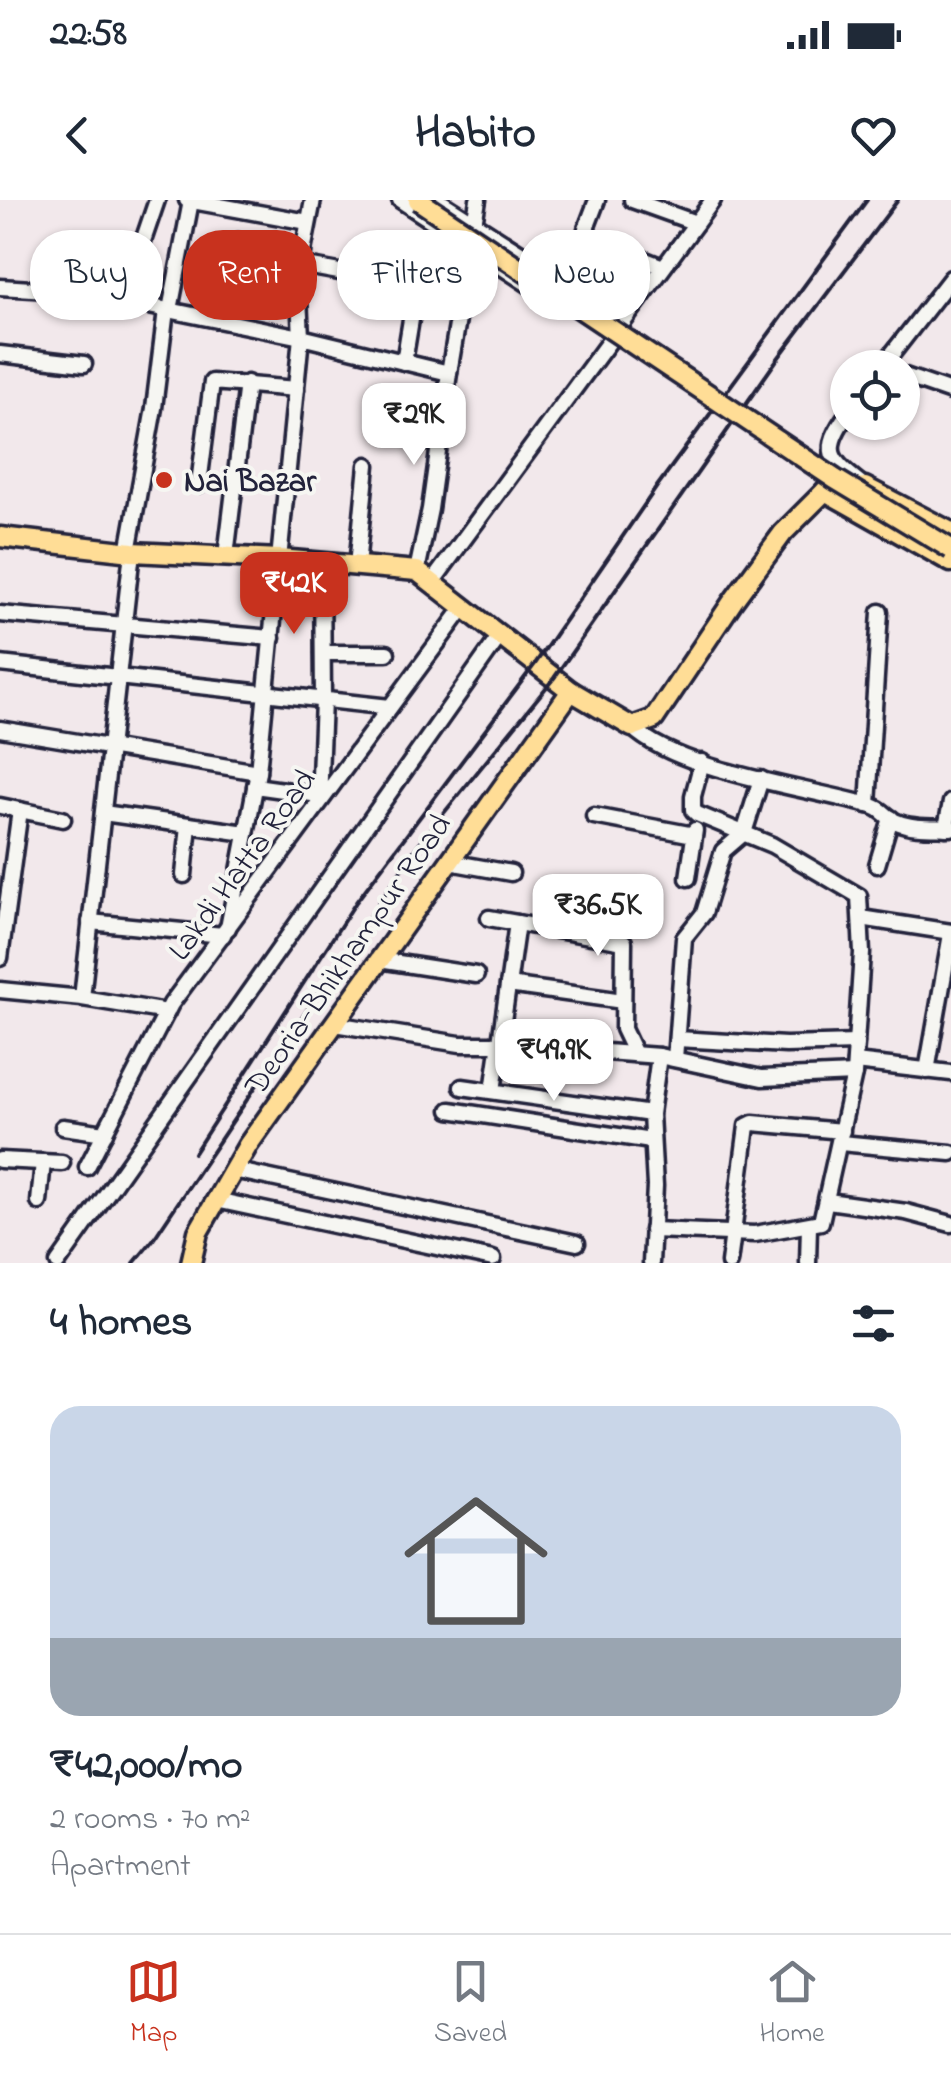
<!DOCTYPE html>
<meta charset="utf-8">
<style>
body{margin:0;font-family:"Indie Flower",sans-serif;background:#f2f2f3;color:#1f2937;height:100vh;display:flex;flex-direction:column;font-size:38px;white-space:nowrap}
*{box-sizing:border-box;margin:0}
p{font-size:32px;color:#747a83}
.icon{flex:none;width:55px;height:55px;fill:none;stroke:currentColor;stroke-width:2;stroke-linecap:round;stroke-linejoin:round}
.map{position:relative;height:1063px;overflow:hidden}
.side{display:flex;flex-direction:column;background:#fff;flex:1}
.side>*{flex:none}
.banner{position:absolute;left:30px;top:30px;width:892px;height:90px;display:flex;gap:20px}
.buttons{position:absolute;left:830px;top:150px;display:grid;gap:20px}
.buttons a{display:grid;place-items:center;width:90px;height:90px;border-radius:50%;background:#fff;box-shadow:0 2px 8px #0004;font-size:50px}
.price{position:absolute;translate:-50% -85px;padding:0 22px;border-radius:20px;background:#fff;color:#222;font-size:32px;line-height:65px;filter:drop-shadow(0 2px 5px #0008)}
.price::after{content:'';position:absolute;left:50%;top:60px;width:30px;height:22px;margin-left:-15px;background:inherit;clip-path:polygon(0 0,100% 0,50% 100%)}
.price.current{background:#c8321e;color:#fff}
ul{padding:0;list-style:none}
li{display:grid;align-content:center;gap:20px;height:530px;padding:0 50px}
li span{display:grid;place-items:center;height:310px;border-radius:30px;color:#555}
li>.icon{margin-inline-start:auto}
span .icon{width:180px;height:180px;fill:#fffc;stroke-width:1}
li b{font-size:42px}
h2{display:flex;justify-content:space-between;align-items:center;height:120px;padding:0 50px;font-size:42px}
.chip{padding:0 35px;border-radius:40px;background:#fff;box-shadow:0 2px 8px #0004;font-size:35px;line-height:90px}
.chip.current{background:#c8321e;color:#fff}
.status{display:flex;justify-content:space-between;align-items:center;height:70px;padding:0 50px;background:#fff;direction:ltr}
.status svg{height:28px;fill:currentColor}
header{display:flex;justify-content:space-between;align-items:center;height:130px;padding:0 50px;background:#fff;font-size:45px;font-weight:700}
.tabs{display:flex;justify-content:space-around;align-items:center;height:140px;border-top:2px solid #e0e1e3;background:#fff;font-size:28px;color:#747a83}
.tabs a{display:grid;justify-items:center;gap:5px}
.tabs .current{color:#c8321e}
.map>svg:first-child{display:block}
.lines{fill:none;stroke-linecap:round;stroke-linejoin:round}
.minor-casing{stroke:#22223b;stroke-width:21}
.major-casing{stroke:#22223b;stroke-width:25}
.minor{stroke:#f6f6f2;stroke-width:14}
.major{stroke:#ffdd96;stroke-width:18}
.rail{stroke:#22223b;stroke-width:4}
.major-bridge-casing{stroke:#22223b;stroke-width:25;stroke-linecap:butt}
.major-bridge{stroke:#ffdd96;stroke-width:18}
.poi-dot{fill:#c8321e;stroke:#f6f6f2;stroke-width:4}
.labels{text-anchor:middle;stroke-width:8;stroke-linejoin:round;paint-order:stroke}
.poi-label{font-size:32px;font-weight:bold;fill:#22223b;stroke:#f6f6f2;text-anchor:start}
.street-label{font-size:32px;fill:#22223b;stroke:#f6f6f2}
</style>
<div class="status"><b>22:58</b><svg viewBox="0 0 49 12"><path d="M0 12V9h3v3zM5 12V6h3v6zM10 12V3h3v9zM15 12V0h3v12zM26 1h20v11H26zM47 4h2v5h-2z"/></svg></div>
<header><svg class="icon" aria-label="back" viewBox="0 0 24 24"><path d="M15 5l-7 7 7 7"/></svg>Habito<svg class="icon" aria-label="heart" viewBox="0 0 24 24"><path d="M12 20l-8-8c-3-5 5-10 8-4 3-6 11-1 8 4z"/></svg></header>
<div class="map">
<svg width="951" height="1063" viewBox="0 0 951 1063">
<rect width="100%" height="100%" fill="#f2e8eb"/>
<filter id="ink" filterUnits="userSpaceOnUse"><feTurbulence type="fractalNoise" baseFrequency=".01" numOctaves="2"/><feDisplacementMap in="SourceGraphic" scale="20" xChannelSelector="R" yChannelSelector="G"/><feConvolveMatrix kernelMatrix="1 2 1 2 8 2 1 2 1" color-interpolation-filters="sRGB"/></filter>
<g filter="url(#ink)">
<g class="lines">
<g class="minor-casing">
<g id="minor">
<polyline points="187,0 308,22"/>
<polyline points="400,0 543,94"/>
<polyline points="438,0 624,119"/>
<polyline points="597,0 586,29 590,38 663,67"/>
<polyline points="632,0 696,23"/>
<polyline points="238,41 303,53"/>
<polyline points="301,65 377,79"/>
<polyline points="0,87 80,92 301,137 449,173"/>
<polyline points="80,92 85,73 141,47 157,0"/>
<polyline points="170,110 191,1"/>
<polyline points="0,154 84,164"/>
<polyline points="404,162 417,83"/>
<polyline points="881,168 951,78"/>
<polyline points="902,175 951,192"/>
<path d="M848 213C819 253 831 260 865 287"/>
<polyline points="199,284 212,182 296,189"/>
<polyline points="128,352 154,208 166,110"/>
<polyline points="226,356 247,183"/>
<polyline points="357,366 367,265"/>
<polyline points="417,371 430,309 449,173 478,0"/>
<polyline points="433,381 713,0"/>
<polyline points="0,414 272,438"/>
<polyline points="323,453 387,453"/>
<polyline points="0,464 390,507"/>
<path d="M632 527C677 571 809 588 872 606 883 609 887 618 897 622 913 629 935 627 951 628"/>
<polyline points="0,529 258,572"/>
<polyline points="255,586 319,595"/>
<polyline points="319,602 323,500 322,363"/>
<polyline points="868,605 880,412"/>
<polyline points="0,606 63,619"/>
<polyline points="103,613 246,633"/>
<polyline points="594,616 694,635"/>
<polyline points="946,628 951,602"/>
<polyline points="449,662 511,673"/>
<polyline points="877,665 891,618"/>
<polyline points="184,675 189,625"/>
<polyline points="688,678 695,630"/>
<polyline points="489,718 624,742 623,829 635,854"/>
<polyline points="861,718 951,732"/>
<polyline points="90,722 223,735"/>
<polyline points="228,728 258,572 301,137 298,77 313,0"/>
<polyline points="0,758 20,610"/>
<polyline points="379,760 476,775"/>
<polyline points="508,785 623,801"/>
<polyline points="0,790 82,798 167,812"/>
<polyline points="82,798 132,352"/>
<polyline points="334,824 460,844 500,844 659,856 762,878 854,874"/>
<polyline points="677,839 786,845 856,843"/>
<polyline points="675,859 684,738 704,713 723,651 744,633 761,579"/>
<polyline points="855,862 951,873"/>
<polyline points="927,871 951,734"/>
<polyline points="462,887 651,914"/>
<polyline points="493,891 517,723"/>
<polyline points="450,910 651,941"/>
<polyline points="63,927 105,933"/>
<polyline points="840,943 951,953"/>
<polyline points="0,960 62,963"/>
<polyline points="87,967 171,804 464,407"/>
<polyline points="233,970 577,1043"/>
<polyline points="216,1000 493,1059"/>
<polyline points="828,1001 906,1012 951,1024"/>
<polyline points="39,1002 43,962"/>
<polyline points="652,1030 755,1034 821,1022 854,874 862,753 859,696 772,645 697,614 693,610 693,596 702,562"/>
<polyline points="58,1063 499,437"/>
<polyline points="651,1063 655,986 651,914 659,856"/>
<polyline points="729,1063 747,926 753,923 842,931"/>
<polyline points="808,1063 809,1026"/>
</g>
</g>
<g class="major-casing">
<g id="major">
<polyline points="825,291 951,362"/>
<polyline points="0,337 132,352 280,359 417,371 571,491 632,527 654,519 733,401 783,333 825,291 865,287 951,332"/>
<polyline points="191,1063 198,1032 248,945 571,491"/>
</g>
</g>
<use href="#minor" class="minor"/>
<use href="#major" class="major"/>
<g class="rail">
<polyline points="194,953 356,702 535,464 658,285 867,0"/>
<polyline points="134,1063 153,1040 417,646 554,478 776,161 898,0"/>
</g>
<g class="major-bridge-casing">
<polyline id="major-bridge" points="418,0 835,279 951,349"/>
</g>
<use href="#major-bridge" class="major-bridge"/>
</g>
</g>
<circle class="poi-dot" cx="164" cy="280" r="10"/>
<g class="labels">
<g class="poi-label">
<text x="184" y="291">Nai Bazar</text>
</g>
<g class="street-label">
<text transform="translate(241 664) rotate(-54)" y="11">Lakdi Hatta Road</text>
<text transform="translate(347 754) rotate(-55)" y="11">Deoria-Bhikhampur Road</text>
</g>
</g>
</svg>
<div class="buttons">
<a><svg class="icon" aria-label="locate" viewBox="0 0 24 24"><circle cx="12" cy="12" r="6"/><path d="M12 2v4M12 18v4M2 12h4M18 12h4"/></svg></a>
</div>
<b class="price" style="left:414px;top:268px">₹29K</b>
<b class="price current" style="left:294px;top:437px">₹42K</b>
<b class="price" style="left:598px;top:759px">₹36.5K</b>
<b class="price" style="left:554px;top:904px">₹49.9K</b>
<div class="banner">
<a class="chip">Buy</a>
<a class="chip current">Rent</a>
<a class="chip">Filters</a>
<a class="chip">New</a>
</div>
</div>
<section class="side">
<h2>4 homes<svg class="icon" aria-label="filters" viewBox="0 0 24 24"><path d="M4 7h16M4 17h16"/><circle cx="9" cy="7" r="2"/><circle cx="15" cy="17" r="2"/></svg></h2>
<ul>
<li><span style="background:linear-gradient(#c9d6e8 75%,#9aa5b1 0)"><svg class="icon" aria-label="home" viewBox="0 0 24 24"><path d="M3 11l9-7 9 7M6 9v11h12V9"/></svg></span><div><b>₹42,000/mo</b><p>2 rooms · 70 m²</p><p>Apartment</p></div></li>
</ul>
</section>
<nav class="tabs">
<a class="current"><svg class="icon" aria-label="map" viewBox="0 0 24 24"><path d="M3 6l6-2 6 2 6-2v14l-6 2-6-2-6 2zM9 4v14M15 6v14"/></svg>Map</a>
<a><svg class="icon" aria-label="saved" viewBox="0 0 24 24"><path d="M7 4h10v16l-5-4-5 4z"/></svg>Saved</a>
<a><svg class="icon" aria-label="home" viewBox="0 0 24 24"><path d="M3 11l9-7 9 7M6 9v11h12V9"/></svg>Home</a>
</nav>
